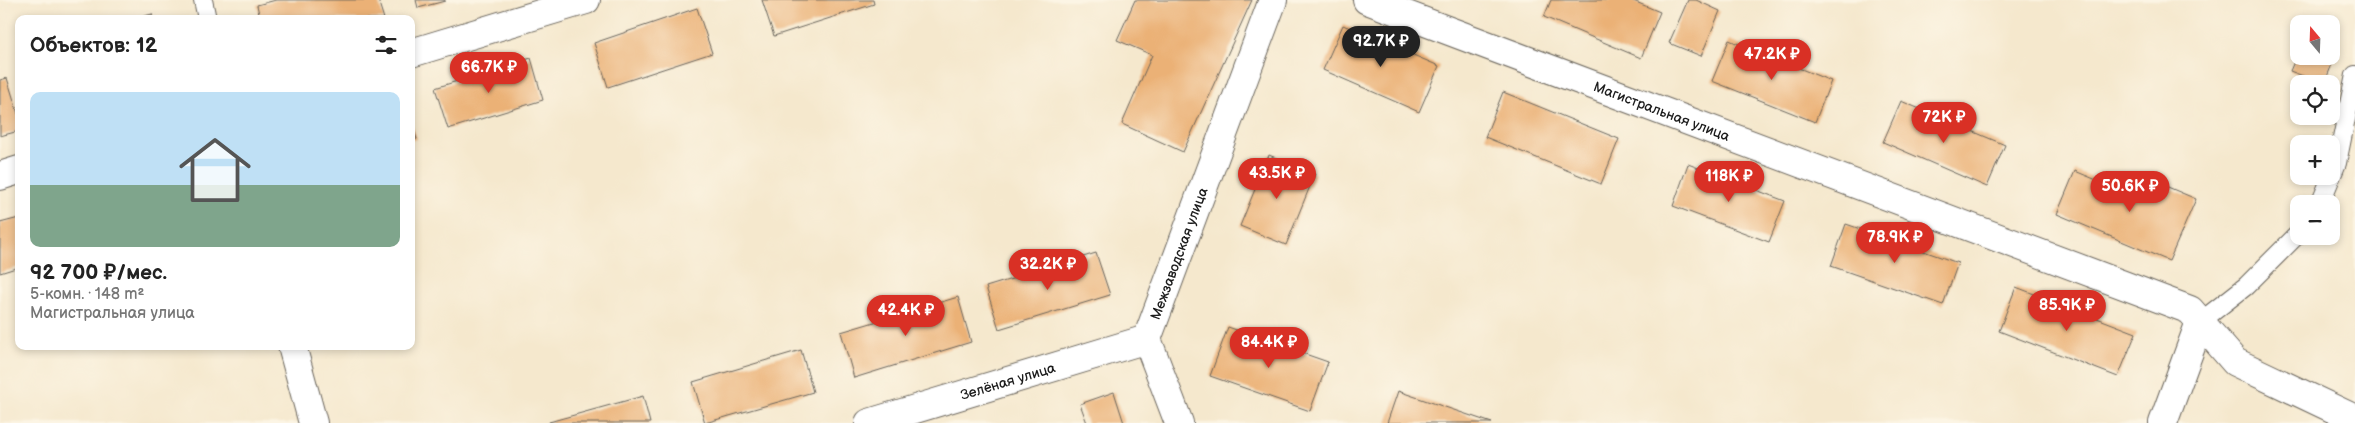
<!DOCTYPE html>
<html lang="ru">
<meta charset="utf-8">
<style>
body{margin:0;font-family:"Balsamiq Sans",sans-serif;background:#f6f6f6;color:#222;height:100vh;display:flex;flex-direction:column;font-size:19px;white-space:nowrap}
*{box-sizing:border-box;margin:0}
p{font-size:16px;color:#767676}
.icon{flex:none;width:28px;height:28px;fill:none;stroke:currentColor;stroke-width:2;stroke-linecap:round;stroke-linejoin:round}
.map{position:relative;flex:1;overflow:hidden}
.side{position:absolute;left:15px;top:15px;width:400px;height:335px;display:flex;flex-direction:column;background:#fff;border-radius:10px;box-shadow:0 2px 8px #0003}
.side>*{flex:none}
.needle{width:32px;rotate:341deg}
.buttons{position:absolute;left:2290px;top:15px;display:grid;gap:10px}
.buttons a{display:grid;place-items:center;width:50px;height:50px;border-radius:10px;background:#fff;box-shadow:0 2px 8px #0003;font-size:25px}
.price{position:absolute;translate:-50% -42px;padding:0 11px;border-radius:18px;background:#d93025;color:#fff;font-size:16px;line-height:32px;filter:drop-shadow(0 1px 2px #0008)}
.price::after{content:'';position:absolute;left:50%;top:30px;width:15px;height:11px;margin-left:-8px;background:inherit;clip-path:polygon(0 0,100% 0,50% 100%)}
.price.selected{background:#222;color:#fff}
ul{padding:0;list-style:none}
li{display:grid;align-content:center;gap:10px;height:265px;padding:0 15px}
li+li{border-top:1px solid #e0e0e0}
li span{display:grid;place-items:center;height:155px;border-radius:10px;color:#555}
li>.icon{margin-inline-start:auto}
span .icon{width:90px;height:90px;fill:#fffc;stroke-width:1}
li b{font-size:21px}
h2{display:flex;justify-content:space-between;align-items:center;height:60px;padding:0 15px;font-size:21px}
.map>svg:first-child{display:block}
.building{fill:#ebb176}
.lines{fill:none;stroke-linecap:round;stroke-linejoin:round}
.service-casing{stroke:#68635a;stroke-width:20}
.minor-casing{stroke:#68635a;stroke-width:30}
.service{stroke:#fff;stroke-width:18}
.minor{stroke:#fff;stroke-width:28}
.labels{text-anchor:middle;stroke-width:5;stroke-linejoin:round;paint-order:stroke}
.street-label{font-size:14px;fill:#1c1c1c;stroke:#fcf5e5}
</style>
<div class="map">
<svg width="2355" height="423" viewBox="0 0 2355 423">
<rect width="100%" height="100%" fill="#fcf5e5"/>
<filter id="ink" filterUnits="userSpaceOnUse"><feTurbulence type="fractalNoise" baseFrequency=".02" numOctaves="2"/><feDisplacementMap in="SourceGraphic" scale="10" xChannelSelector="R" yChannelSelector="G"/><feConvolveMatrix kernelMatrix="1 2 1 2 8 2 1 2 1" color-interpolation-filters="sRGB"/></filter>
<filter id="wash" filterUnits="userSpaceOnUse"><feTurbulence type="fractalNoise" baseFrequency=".0096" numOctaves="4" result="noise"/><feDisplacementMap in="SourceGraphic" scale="20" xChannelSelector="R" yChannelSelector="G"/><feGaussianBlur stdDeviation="1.12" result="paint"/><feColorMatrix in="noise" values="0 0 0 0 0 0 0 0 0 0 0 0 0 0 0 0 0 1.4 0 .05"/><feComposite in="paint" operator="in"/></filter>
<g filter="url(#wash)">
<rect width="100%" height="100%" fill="#f5e8cd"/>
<g id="blocks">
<g class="building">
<polygon points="276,0 378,0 384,19 260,19 257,5"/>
<polygon points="416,0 445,0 445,1 418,8"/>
<polygon points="762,0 873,0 874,4 774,36"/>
<polygon points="1135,0 1252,0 1183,152 1122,124 1152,55 1117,40"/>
<polygon points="1551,0 1631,0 1660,12 1641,58 1544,17"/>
<polygon points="1688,0 1696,0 1720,11 1701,56 1669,43"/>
<polygon points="697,8 712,53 608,87 594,43"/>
<polygon points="152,14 153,19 137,19 137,18"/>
<polygon points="1343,25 1439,66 1419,112 1323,70"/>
<polygon points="1729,40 1831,81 1815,122 1712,81"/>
<polygon points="2299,50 2299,56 2331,56 2331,50 2337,52 2324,84 2290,71"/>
<polygon points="531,58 543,100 448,129 435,88"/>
<polygon points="7,78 19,117 19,131 0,136 0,80"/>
<polygon points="1503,92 1619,139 1601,184 1485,137"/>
<polygon points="1901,101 2005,145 1987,187 1883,142"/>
<polygon points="411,122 417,139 411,140"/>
<polygon points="1269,155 1315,174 1286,245 1240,226"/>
<polygon points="1688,164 1785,201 1769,242 1673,206"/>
<polygon points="2075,171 2140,198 2149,179 2196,199 2169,261 2057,214"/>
<polygon points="19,218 19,267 0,273 0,223"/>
<polygon points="1846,224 1958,263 1943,305 1831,266"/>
<polygon points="1096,253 1110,295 999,329 986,287"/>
<polygon points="2016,287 2136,333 2118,377 1999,331"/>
<polygon points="958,297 971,342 854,378 841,332"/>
<polygon points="1228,327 1328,362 1310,411 1210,376"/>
<polygon points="801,350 813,392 705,423 693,382"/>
<polygon points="1398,391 1492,423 1387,423"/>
<polygon points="1114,392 1124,423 1087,423 1080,404"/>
<polygon points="643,396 650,423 549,423 549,422"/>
</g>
</g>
</g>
<g filter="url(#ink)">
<use href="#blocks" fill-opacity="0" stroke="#68635a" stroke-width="1"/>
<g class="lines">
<g class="service-casing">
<g id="service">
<polyline points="203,0 207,19"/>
<polyline points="2320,204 2337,163 2355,75"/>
<polyline points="2200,322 2246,286 2299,233"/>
</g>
</g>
<g class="minor-casing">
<g id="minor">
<path id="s1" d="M1367 0 2190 310 2235 362 2355 419"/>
<polyline points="411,53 586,0"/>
<polyline points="0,176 19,170"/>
<polyline points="292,346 313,423"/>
<path id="s2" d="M869 423 1147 339"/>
<path id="s3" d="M1179 423 1147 339 1273 0"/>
<polyline points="2163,423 2200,322"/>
</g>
</g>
<use href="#service" class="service"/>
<use href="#minor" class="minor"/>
</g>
</g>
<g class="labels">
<g class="street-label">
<text dy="5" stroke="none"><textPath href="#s1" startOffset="315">Магистральная улица</textPath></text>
<text dy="5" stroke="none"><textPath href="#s3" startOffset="181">Межзаводская улица</textPath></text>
<text dy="5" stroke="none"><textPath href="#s2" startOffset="145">Зелёная улица</textPath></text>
</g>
</g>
</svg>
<div class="buttons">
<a><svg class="needle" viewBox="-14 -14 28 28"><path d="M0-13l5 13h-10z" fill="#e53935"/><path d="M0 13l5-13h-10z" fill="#767676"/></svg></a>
<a><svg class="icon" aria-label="locate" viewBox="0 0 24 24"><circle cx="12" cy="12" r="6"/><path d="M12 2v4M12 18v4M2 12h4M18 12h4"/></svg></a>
<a>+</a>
<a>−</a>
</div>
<b class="price selected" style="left:1381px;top:68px">92.7K ₽</b>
<b class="price" style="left:1772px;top:81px">47.2K ₽</b>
<b class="price" style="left:489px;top:94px">66.7K ₽</b>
<b class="price" style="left:1944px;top:144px">72K ₽</b>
<b class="price" style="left:1277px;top:200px">43.5K ₽</b>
<b class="price" style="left:1729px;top:203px">118K ₽</b>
<b class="price" style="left:2130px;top:213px">50.6K ₽</b>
<b class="price" style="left:1895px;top:264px">78.9K ₽</b>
<b class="price" style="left:1048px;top:291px">32.2K ₽</b>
<b class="price" style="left:2067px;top:332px">85.9K ₽</b>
<b class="price" style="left:906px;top:337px">42.4K ₽</b>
<b class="price" style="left:1269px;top:369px">84.4K ₽</b>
<section class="side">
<h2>Объектов: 12<svg class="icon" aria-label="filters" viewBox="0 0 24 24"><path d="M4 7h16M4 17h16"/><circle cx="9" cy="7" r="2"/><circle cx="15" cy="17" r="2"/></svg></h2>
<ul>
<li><span style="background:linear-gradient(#bfe0f5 60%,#7fa58c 0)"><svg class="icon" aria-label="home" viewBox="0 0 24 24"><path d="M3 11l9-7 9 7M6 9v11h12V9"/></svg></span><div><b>92 700 ₽/мес.</b><p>5-комн. · 148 m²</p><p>Магистральная улица</p></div></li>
</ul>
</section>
</div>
